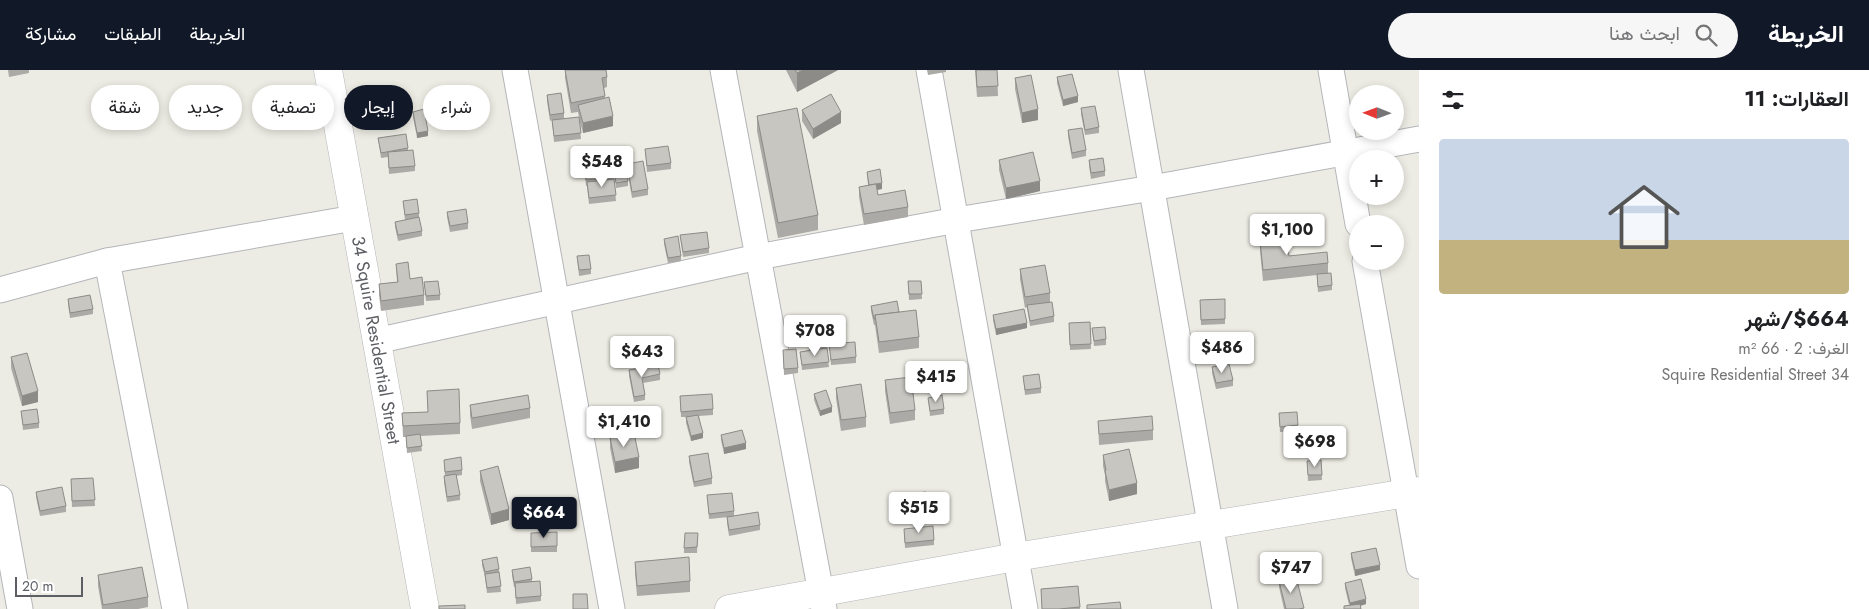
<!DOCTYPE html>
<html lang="ar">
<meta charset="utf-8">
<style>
body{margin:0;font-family:Jost,Vazirmatn,sans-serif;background:#f6f6f6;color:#202124;direction:rtl;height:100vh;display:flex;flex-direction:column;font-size:19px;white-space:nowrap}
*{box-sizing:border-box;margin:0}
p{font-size:16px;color:#757577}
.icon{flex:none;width:28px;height:28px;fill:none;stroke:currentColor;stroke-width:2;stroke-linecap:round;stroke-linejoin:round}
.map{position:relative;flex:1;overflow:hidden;direction:ltr}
.panel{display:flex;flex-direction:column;background:#fff;width:450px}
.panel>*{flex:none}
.guide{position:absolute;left:15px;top:15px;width:475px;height:45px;direction:rtl;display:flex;gap:10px}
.needle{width:32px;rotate:271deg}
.controls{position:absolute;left:1349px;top:15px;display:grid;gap:10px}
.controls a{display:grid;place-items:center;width:55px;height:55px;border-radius:50%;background:#fff;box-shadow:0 2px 8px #0003;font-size:25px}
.scale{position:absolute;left:15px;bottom:12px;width:68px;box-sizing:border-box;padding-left:5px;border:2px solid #5c5e63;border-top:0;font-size:14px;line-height:18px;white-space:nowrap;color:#5c5e63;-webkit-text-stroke:4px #fff;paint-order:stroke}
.price{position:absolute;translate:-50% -42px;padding:0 11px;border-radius:5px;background:#fff;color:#222;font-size:16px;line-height:32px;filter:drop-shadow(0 1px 2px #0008)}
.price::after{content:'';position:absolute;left:50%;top:30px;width:15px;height:11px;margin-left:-8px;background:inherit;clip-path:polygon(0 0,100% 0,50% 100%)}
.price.on{background:#111827;color:#fff}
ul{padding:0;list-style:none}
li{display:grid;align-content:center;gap:10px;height:265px;padding:0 20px}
li span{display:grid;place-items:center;height:155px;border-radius:5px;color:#555}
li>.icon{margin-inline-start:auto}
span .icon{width:90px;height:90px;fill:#fffc;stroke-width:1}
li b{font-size:21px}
h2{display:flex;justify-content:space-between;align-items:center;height:60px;padding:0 20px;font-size:21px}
.chip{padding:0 18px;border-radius:22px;background:#fff;box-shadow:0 2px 8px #0003;font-size:18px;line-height:45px}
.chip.on{background:#111827;color:#fff}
header{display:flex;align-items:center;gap:30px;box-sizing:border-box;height:70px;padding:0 25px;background:#111827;color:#fff}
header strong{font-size:24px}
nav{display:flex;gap:28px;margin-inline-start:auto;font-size:18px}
.search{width:350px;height:45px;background:#f6f6f6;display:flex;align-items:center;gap:12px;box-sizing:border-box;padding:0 18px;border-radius:28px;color:#757577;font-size:19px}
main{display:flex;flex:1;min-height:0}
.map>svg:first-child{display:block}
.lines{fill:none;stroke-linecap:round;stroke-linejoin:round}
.minor-casing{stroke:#b4b5ba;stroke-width:27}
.tertiary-casing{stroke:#b4b5ba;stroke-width:29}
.minor{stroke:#fff;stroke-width:25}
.tertiary{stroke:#fff;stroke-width:28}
.wall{fill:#acaaa6}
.shaded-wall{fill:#8c8b87}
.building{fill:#c8c6c1;stroke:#8c8b87}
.labels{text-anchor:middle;stroke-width:4.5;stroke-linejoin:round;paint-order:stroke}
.street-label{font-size:18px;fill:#5c5e63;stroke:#fff}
</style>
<header>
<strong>الخريطة</strong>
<div class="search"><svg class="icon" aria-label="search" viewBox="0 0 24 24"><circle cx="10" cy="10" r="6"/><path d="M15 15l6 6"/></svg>ابحث هنا</div>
<nav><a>الخريطة</a><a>الطبقات</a><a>مشاركة</a></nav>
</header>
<main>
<section class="panel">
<h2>العقارات: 11<svg class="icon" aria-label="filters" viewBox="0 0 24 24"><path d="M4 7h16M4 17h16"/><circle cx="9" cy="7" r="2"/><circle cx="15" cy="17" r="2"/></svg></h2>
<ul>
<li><span style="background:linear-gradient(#c9d6e8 65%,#c2b280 0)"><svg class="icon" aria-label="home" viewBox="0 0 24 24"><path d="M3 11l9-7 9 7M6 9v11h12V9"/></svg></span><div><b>$664/شهر</b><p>الغرف: 2 · 66 m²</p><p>34 Squire Residential Street</p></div></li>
</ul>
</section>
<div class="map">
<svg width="1419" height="539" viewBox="0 0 1419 539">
<rect width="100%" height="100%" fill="#edece4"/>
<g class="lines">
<g class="minor-casing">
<g id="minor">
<polyline points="515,0 612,539"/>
<polyline points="723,0 824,539"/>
<polyline points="929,0 1025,539"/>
<polyline points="1131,0 1225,539"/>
<polyline points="1331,0 1358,154"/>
<polyline points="107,191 175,539"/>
<polyline points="1365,191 1419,496"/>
<polyline points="0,220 107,191 354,148"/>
<polyline points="376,271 758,187 957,150 1152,118 1419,69"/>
<polyline points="0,428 20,539"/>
</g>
</g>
<g class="tertiary-casing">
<g id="tertiary">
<polyline points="328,0 425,539"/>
<polyline points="729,539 1016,487 1419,421"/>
</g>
</g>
<use href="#minor" class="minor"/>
<use href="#tertiary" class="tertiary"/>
</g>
<g class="wall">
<polygon points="8,0 29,0 29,3 9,7"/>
<polygon points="565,0 606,0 607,7 607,17 604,18 605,28 613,56 583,63 579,49 581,69 554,72 552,50 550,51 547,31 547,25 564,43 564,49 579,47 578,42 571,43 565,8"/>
<polygon points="786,0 838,0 797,22"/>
<polygon points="927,0 946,0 946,2 928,5"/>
<polygon points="975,0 997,0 998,26 977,27"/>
<polygon points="1057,7 1078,32 1063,36 1057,13"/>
<polygon points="1015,8 1038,50 1022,53 1015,19"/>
<polygon points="345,29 366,40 348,45 345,34"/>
<polygon points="1081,38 1099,57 1099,63 1085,65 1081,44"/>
<polygon points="802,40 841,53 813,69 802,51"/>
<polygon points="413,42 428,66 417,68 413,47"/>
<polygon points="757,46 818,145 818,160 778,168 757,61"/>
<polygon points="1068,60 1086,80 1086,86 1072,89 1068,66"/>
<polygon points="378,68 408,78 408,80 415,96 415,101 389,104 388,87 381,88"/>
<polygon points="645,79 671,93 671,99 647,102"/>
<polygon points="999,90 1040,121 1006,129 999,100"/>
<polygon points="1089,90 1105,101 1105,106 1091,109 1089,96"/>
<polygon points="612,92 616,131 589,134 587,116 586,116 584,95"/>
<polygon points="613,92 628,111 628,116 616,118"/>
<polygon points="627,94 648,119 648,125 632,128 627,99"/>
<polygon points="867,102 882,119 877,120 878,125 908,137 908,147 864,155 859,127 859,117 868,115"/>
<polygon points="403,131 419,143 419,149 422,161 422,166 398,171 395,157 395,152 405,150"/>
<polygon points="447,142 468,153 468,159 450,162 447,147"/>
<polygon points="680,165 709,178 709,183 683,187"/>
<polygon points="664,169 681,186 681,191 668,193 664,174"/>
<polygon points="1260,171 1289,186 1328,193 1328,203 1332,215 1332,220 1318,222 1317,205 1263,211 1260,181"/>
<polygon points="577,186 591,199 591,204 579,206"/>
<polygon points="396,194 424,225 424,235 381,241 379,225 379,214 397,212"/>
<polygon points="1020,199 1050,223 1050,232 1054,246 1054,252 1030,256 1027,237 1025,238 1020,209"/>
<polygon points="908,211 921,211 922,229 909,230"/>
<polygon points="424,212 440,225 440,230 426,231"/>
<polygon points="68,229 93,239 93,244 70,248 68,234"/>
<polygon points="1225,229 1225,254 1201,255 1200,230"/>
<polygon points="871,236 899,242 919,267 919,278 879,283 875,255 874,255 871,241"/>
<polygon points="993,245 1027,258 996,265 993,250"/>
<polygon points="805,249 826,275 829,297 802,300 800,282 809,280 805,255"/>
<polygon points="1090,252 1091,279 1070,280 1069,253"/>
<polygon points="1092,258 1106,269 1106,275 1094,276"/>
<polygon points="829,274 856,287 856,293 831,295"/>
<polygon points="783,280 798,298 798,303 784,305"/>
<polygon points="11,287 38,332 22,336 11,298"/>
<polygon points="1212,297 1233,310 1233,316 1216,319 1212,303"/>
<polygon points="629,300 660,304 660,310 643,313 645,325 645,330 634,332 629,306"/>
<polygon points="1023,306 1041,318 1041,323 1025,325"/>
<polygon points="885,310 915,340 915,350 890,354 885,321"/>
<polygon points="836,318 866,347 866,357 841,361 836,328"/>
<polygon points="427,321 460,353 460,364 420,366 422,381 407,383 406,367 403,367 402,343 428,342"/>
<polygon points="814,324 832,342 820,346 814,330"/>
<polygon points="680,326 713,339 713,345 699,346 703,368 691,371 686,353 686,347 689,347 681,347"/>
<polygon points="928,328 944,339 944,344 930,346"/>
<polygon points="470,335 530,338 530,348 472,359 470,345"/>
<polygon points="21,341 39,353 39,358 23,360"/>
<polygon points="1279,343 1298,355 1298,361 1280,362"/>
<polygon points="1098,351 1153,360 1153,370 1099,375"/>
<polygon points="721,365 746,379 724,384 721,370"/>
<polygon points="610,368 639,398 615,403 610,378"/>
<polygon points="1103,385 1137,424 1109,431 1105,411 1105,405 1103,396"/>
<polygon points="689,386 712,408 712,414 694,417 689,392"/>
<polygon points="444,390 462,400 462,405 456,406 460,425 460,430 447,432 444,412 444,406 445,406"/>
<polygon points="1321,390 1322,410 1308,411 1307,391"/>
<polygon points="480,401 509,450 491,455 480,411"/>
<polygon points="93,408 95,436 72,437 71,409"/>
<polygon points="36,422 66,436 66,442 40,446 36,427"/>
<polygon points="707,425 734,441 734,446 760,455 760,460 729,466 727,453 727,447 729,447 709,449"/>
<polygon points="902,425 927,438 927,443 903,445"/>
<polygon points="904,459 934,470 934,475 905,478"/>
<polygon points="557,462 557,482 531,482 531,463"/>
<polygon points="698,463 697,483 684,483 684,478"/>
<polygon points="1351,483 1380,500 1355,506 1351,488"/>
<polygon points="482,490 499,499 501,522 487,523 485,507 482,495"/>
<polygon points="635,492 690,511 690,522 637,526 635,502"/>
<polygon points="512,500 532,509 532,511 541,526 541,531 516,534 515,517 514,517 512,505"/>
<polygon points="98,505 148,527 148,537 138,539 102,539 98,516"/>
<polygon points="1279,511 1304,539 1284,539 1279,517"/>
<polygon points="1345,513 1366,534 1360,536 1361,539 1344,539 1344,536 1349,535 1345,518"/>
<polygon points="1078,516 1080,539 1042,539 1041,519"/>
</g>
<g class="shaded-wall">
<polygon points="803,0 838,0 797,22 797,3"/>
<polygon points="1078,26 1078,32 1063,36 1063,30"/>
<polygon points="366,35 366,40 348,45 348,40"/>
<polygon points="1038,39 1038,50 1022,53 1022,43"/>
<polygon points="841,42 841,53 813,69 813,59"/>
<polygon points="613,46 613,56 583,63 583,53"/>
<polygon points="428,61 428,66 417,68 417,63"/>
<polygon points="1040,111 1040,121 1006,129 1006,118"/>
<polygon points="882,113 882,119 869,121 869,116"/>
<polygon points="1027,253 1027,258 996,265 996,259"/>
<polygon points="38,321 38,332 22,336 22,326"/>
<polygon points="832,337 832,342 820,346 820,341"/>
<polygon points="703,363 703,368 691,371 691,366"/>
<polygon points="746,373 746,379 724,384 724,378"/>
<polygon points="639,387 639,398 615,403 615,392"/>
<polygon points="1137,413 1137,424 1109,431 1109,420"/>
<polygon points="509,439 509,450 491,455 491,444"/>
<polygon points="1380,495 1380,500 1355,506 1355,500"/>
<polygon points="1366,529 1366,534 1350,539 1350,533"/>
</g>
<g class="building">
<polygon points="565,0 606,0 607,7 602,8 605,26 571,33"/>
<polygon points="795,0 803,0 797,3"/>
<polygon points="976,0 997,0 998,16 977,17"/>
<polygon points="1072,4 1078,26 1063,30 1057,7"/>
<polygon points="1031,5 1038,39 1022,43 1015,8"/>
<polygon points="561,23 564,43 550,45 547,25"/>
<polygon points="364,24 366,35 348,40 345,29"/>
<polygon points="831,24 841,42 813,59 802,40"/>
<polygon points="609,27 613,46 583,53 578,35"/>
<polygon points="1095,36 1099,57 1085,60 1081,38"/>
<polygon points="797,38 818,145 778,153 757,46"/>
<polygon points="424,39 428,61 417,63 413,42"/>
<polygon points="579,47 581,63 554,66 552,50"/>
<polygon points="1082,58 1086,80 1072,83 1068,60"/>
<polygon points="406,64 408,78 381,83 378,68"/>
<polygon points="668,76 671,93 647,96 645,79"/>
<polygon points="413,80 415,96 389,98 388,82"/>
<polygon points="1033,82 1040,111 1006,118 999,90"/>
<polygon points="1103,88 1105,101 1091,103 1089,90"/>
<polygon points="625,90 628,111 616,113 613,92"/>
<polygon points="643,91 648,119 632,122 627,94"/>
<polygon points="612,92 613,107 586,110 584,95"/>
<polygon points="880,99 882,113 869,115 867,102"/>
<polygon points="614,109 616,125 589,128 587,112"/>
<polygon points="876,114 878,125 905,120 908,137 864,144 859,117"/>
<polygon points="417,129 419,143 405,145 403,131"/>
<polygon points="466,139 468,153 450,156 447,142"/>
<polygon points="419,147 422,161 398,165 395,152"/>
<polygon points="707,162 709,178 683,182 680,165"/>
<polygon points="678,166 681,186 668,188 664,169"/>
<polygon points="1287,167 1289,186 1327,182 1328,193 1263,200 1260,171"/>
<polygon points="589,185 591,199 579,200 577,186"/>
<polygon points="408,192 410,209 422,207 424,225 381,231 379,214 398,212 396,194"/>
<polygon points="1045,195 1050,223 1025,227 1020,199"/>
<polygon points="1331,203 1332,215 1318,217 1317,204"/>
<polygon points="438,211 440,225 426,226 424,212"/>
<polygon points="908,211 921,211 922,224 909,224"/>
<polygon points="90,225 93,239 70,243 68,229"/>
<polygon points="1225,229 1225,249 1201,250 1200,230"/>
<polygon points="897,231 899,242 875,245 875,249 874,249 871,236"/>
<polygon points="1052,232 1054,246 1030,251 1027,235"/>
<polygon points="1024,239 1027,253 996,259 993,245"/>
<polygon points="916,240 919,267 879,272 875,245"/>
<polygon points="821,246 826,275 810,278 805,249"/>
<polygon points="1090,252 1091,274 1070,275 1069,253"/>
<polygon points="1105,257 1106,269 1094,271 1092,258"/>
<polygon points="855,272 856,287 831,290 829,274"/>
<polygon points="827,278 829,292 802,295 800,282"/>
<polygon points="796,279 798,298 784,299 783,280"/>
<polygon points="27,283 38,321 22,326 11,287"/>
<polygon points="1229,294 1233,310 1216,313 1212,297"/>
<polygon points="658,295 660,304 642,308 645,325 634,327 629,300"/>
<polygon points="1039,304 1041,318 1025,320 1023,306"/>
<polygon points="911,307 915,340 890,343 885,310"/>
<polygon points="861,314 866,347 841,350 836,318"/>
<polygon points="459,319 460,353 403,356 402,343 428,342 427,321"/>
<polygon points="826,320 832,337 820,341 814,324"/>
<polygon points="712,324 713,339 681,342 680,326"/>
<polygon points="528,325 530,338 472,348 470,335"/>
<polygon points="942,325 944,339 930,341 928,328"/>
<polygon points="37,339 39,353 23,355 21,341"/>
<polygon points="1297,342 1298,355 1280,357 1279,343"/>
<polygon points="698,345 703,363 691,366 686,347"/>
<polygon points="1152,346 1153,360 1099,364 1098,351"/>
<polygon points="742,360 746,373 724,378 721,365"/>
<polygon points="634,363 639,387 615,392 610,368"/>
<polygon points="420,364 422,376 407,378 406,366"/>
<polygon points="1129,379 1137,413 1109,420 1105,401 1106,400 1103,385"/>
<polygon points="708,383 712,408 694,412 689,386"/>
<polygon points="461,387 462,400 445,402 444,390"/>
<polygon points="1321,390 1322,405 1308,405 1307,391"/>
<polygon points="498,396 509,439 491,444 480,401"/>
<polygon points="456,404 460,425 447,427 444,406"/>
<polygon points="93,408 95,430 72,431 71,409"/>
<polygon points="62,417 66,436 40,441 36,422"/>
<polygon points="926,422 927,438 903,440 902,425"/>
<polygon points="732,423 734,441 709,444 707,425"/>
<polygon points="758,442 760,455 729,460 727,447"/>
<polygon points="933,456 934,470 905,473 904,459"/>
<polygon points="557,462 557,476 531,477 531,463"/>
<polygon points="685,463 698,463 697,477 684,478"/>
<polygon points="1376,478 1380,495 1355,500 1351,483"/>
<polygon points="497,487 499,499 485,502 482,490"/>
<polygon points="689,487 690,511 637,516 635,492"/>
<polygon points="142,497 148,527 103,535 98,505"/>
<polygon points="530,497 532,509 514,512 512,500"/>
<polygon points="499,502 501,516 487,518 485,504"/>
<polygon points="1296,507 1304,538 1299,539 1286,539 1279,511"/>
<polygon points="1361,509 1366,529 1350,533 1345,513"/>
<polygon points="540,511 541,526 516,528 515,513"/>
<polygon points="1078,516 1080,537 1059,539 1042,539 1041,519"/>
<polygon points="573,524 587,524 588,539 573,539"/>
<polygon points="1120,532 1121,539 1087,539 1087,535"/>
<polygon points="1360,534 1361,539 1344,539 1344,536"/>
<polygon points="465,535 465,539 439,539 439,536"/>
</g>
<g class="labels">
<g class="street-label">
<text transform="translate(376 270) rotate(80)" y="6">34 Squire Residential Street</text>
</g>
</g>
</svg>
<div class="controls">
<a><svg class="needle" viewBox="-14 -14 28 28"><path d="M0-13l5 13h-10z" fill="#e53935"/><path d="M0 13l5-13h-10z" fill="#757577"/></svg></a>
<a>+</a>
<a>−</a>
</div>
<div class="scale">20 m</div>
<b class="price" style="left:602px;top:118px">$548</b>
<b class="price" style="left:1287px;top:186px">$1,100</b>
<b class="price" style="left:815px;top:287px">$708</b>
<b class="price" style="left:1222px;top:304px">$486</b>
<b class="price" style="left:642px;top:308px">$643</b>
<b class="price" style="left:936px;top:333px">$415</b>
<b class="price" style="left:624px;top:378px">$1,410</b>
<b class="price" style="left:1315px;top:398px">$698</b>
<b class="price" style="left:919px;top:464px">$515</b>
<b class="price on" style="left:544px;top:469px">$664</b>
<b class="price" style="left:1291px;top:524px">$747</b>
<div class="guide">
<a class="chip">شراء</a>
<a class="chip on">إيجار</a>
<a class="chip">تصفية</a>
<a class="chip">جديد</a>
<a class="chip">شقة</a>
</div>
</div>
</main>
